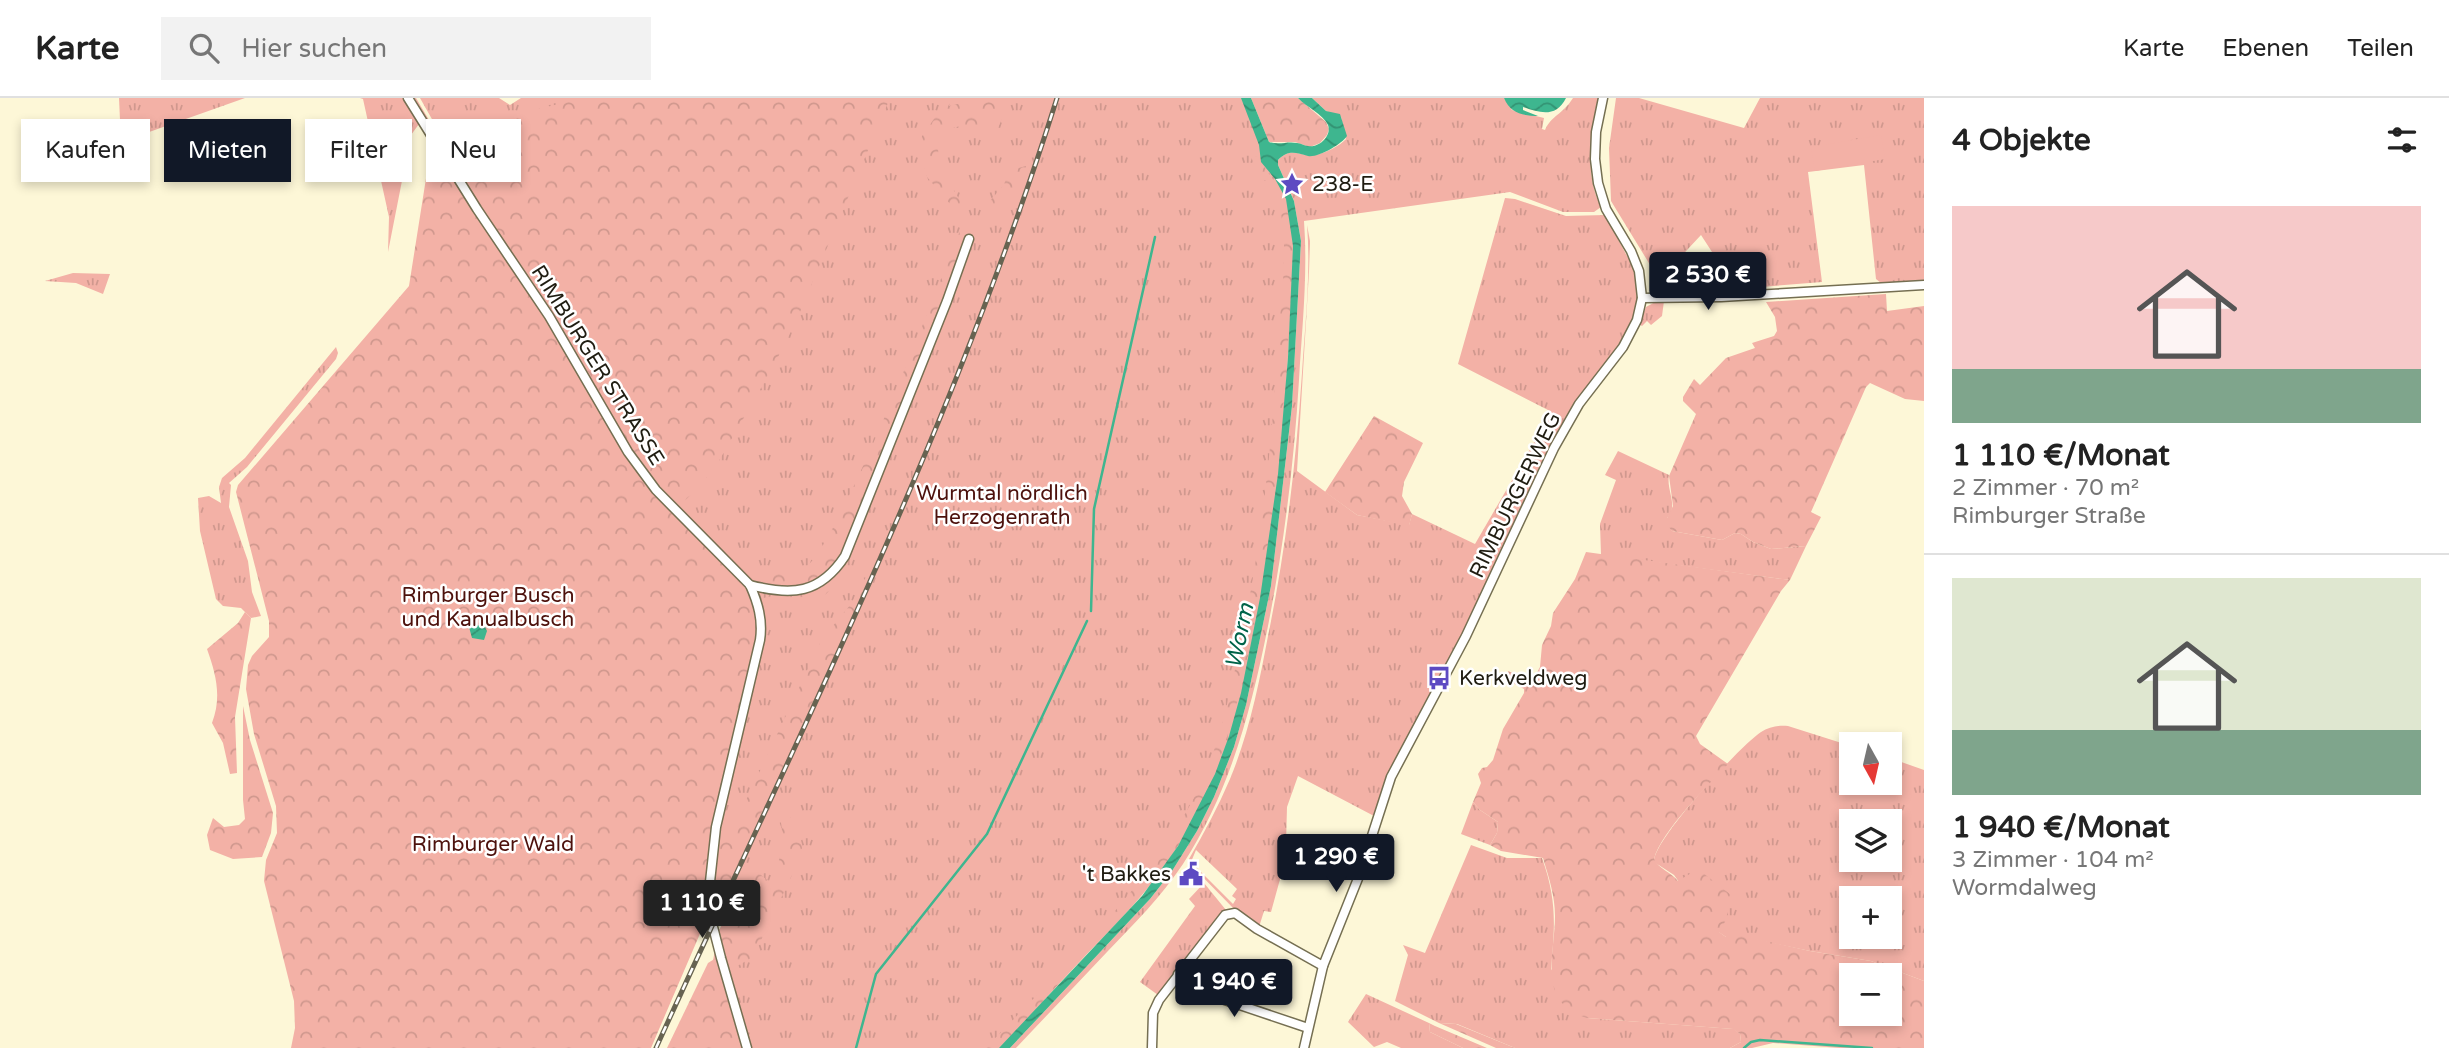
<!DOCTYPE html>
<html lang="de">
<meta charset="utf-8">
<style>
body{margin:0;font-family:"Varela Round",sans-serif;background:#f2f2f2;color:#222;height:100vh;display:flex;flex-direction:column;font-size:26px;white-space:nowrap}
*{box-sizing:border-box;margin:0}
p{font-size:23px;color:#767676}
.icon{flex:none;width:38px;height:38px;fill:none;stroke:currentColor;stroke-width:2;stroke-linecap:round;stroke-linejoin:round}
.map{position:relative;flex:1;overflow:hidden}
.details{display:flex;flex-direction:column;background:#fff;width:525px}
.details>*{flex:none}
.guide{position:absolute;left:21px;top:21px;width:665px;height:63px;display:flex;gap:14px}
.needle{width:46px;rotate:172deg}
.fabs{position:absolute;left:1839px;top:634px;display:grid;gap:14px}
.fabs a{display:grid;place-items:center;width:63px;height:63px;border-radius:0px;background:#fff;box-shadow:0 4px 10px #0003;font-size:35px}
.price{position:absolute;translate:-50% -60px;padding:0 16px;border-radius:7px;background:#111827;color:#fff;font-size:23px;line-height:46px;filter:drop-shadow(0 2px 4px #0008)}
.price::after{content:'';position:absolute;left:50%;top:42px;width:21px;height:16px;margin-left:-10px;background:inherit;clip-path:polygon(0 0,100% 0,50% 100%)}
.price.active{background:#222;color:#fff}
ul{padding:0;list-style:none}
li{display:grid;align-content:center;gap:14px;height:371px;padding:0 28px}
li+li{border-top:2px solid #e0e0e0}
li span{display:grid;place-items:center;height:217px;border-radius:0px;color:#555}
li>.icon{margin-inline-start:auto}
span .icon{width:126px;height:126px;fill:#fffc;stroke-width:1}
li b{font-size:30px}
h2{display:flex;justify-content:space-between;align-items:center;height:84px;padding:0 28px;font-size:30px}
.pill{padding:0 24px;border-radius:0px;background:#fff;box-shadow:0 4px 10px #0003;font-size:24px;line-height:63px}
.pill.active{background:#111827;color:#fff}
header{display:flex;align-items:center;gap:42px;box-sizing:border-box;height:98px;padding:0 35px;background:#fff;border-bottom:2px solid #e0e0e0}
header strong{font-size:33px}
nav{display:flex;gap:38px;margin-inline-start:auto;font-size:24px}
.search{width:490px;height:63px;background:#f2f2f2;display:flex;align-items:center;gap:18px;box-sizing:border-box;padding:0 24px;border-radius:0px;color:#767676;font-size:26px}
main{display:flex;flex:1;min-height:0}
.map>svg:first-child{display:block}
.grass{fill:url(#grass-tufts);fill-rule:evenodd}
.forest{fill:url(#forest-crowns);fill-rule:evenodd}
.garden{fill:#f3b1a6}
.water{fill:url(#water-waves)}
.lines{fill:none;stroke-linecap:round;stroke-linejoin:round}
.stream{stroke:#3eb68f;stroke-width:2.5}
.minor-casing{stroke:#756f52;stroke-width:11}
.minor{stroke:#fff;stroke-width:8}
.rail-casing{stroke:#676351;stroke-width:5}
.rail{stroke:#fff;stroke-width:2.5;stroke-dasharray:8;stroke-linecap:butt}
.labels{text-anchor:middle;stroke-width:5;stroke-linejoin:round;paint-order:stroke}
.poi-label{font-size:21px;fill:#1f1c11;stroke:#fff;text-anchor:start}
.street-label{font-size:21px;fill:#1f1c11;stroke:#fff}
.park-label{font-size:21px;fill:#4d110c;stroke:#fff}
.water-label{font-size:23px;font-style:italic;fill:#006349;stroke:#fff}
</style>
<header>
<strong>Karte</strong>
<div class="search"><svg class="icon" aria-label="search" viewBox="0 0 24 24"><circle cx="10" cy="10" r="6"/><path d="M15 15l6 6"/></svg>Hier suchen</div>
<nav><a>Karte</a><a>Ebenen</a><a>Teilen</a></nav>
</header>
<main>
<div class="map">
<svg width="1924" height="950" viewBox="0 0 1924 950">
<defs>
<pattern id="grass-tufts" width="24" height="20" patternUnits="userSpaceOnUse" patternTransform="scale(1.75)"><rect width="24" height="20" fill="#f3b1a6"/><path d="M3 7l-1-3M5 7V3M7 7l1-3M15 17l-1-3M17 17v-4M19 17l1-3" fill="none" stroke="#d0988e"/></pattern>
<pattern id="forest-crowns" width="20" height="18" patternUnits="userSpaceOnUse" patternTransform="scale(1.75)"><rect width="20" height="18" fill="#f3b1a6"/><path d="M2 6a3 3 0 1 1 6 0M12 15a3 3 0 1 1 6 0" fill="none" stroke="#d0988e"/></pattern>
<pattern id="water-waves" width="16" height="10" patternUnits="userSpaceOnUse" patternTransform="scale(1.75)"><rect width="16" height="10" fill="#3eb68f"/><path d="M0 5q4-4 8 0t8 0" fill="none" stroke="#339373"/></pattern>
</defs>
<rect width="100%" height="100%" fill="#fdf7d7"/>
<g class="grass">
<polygon points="119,0 245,0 121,44"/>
<polygon points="360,0 404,0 419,26 411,37 388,154 389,119 363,1"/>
<polygon points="412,0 416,0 464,81 473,76 495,43 463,76 420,0 499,0 510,7 521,0 1249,0 1296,125 1280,392 1246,591 1203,713 1004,950 733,950 738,940 712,868 715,852 736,816 703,807 415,190 439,66 458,78"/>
<path d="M1312 0H1504L1512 12 1544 20 1542 31 1545 32C1551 18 1563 16 1573 0H1598C1591 34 1584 77 1601 109L1594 114H1563L1510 94 1304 123C1308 176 1302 230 1299 282 1294 365 1284 447 1268 528 1251 613 1230 693 1183 766 1161 799 1134 826 1107 854 1077 886 1046 918 1016 950H1010L1150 801 1172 773 1197 733 1214 699 1234 649 1246 607 1271 488 1292 308 1301 143 1294 103 1278 67V62C1293 47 1301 60 1315 57 1325 55 1340 48 1346 41L1341 19 1326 13Z"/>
<polygon points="1616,0 1639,0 1744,30 1760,0 1924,0 1924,182 1881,185 1876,181 1864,67 1808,74 1822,184 1736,191 1701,137 1674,166 1685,178 1708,193 1666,193 1611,103 1609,50"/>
<path d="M1505 100 1515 101 1566 118 1605 117 1634 171 1638 196 1633 221 1619 248 1598 274 1564 323 1490 482 1445 573 1386 681 1374 718 1298 678 1287 709 1286 746 1282 745V774L1271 814 1264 813 1259 829 1235 812 1190 766 1189 761C1204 735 1218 709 1230 681 1249 635 1259 586 1268 538 1286 451 1296 364 1302 275 1305 227 1311 176 1307 127L1310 143 1309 174 1297 373 1357 417 1409 427 1412 416 1475 446 1551 315 1548 312 1458 266ZM1196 752 1237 791 1232 798 1236 801 1233 806 1191 764Z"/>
<polygon points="73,175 110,176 103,196 76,185 45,183"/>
<polygon points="1657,203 1664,203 1662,218 1651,227 1647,223 1642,228 1639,226 1646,209"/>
<polygon points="336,249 338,255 336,261 247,369 229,385 231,387 229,409 248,463 252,494 261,518 251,520 241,510 223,508 216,501 200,433 198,400 209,398 221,405 219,389 222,380 245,360"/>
<path d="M1618 353 1669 377C1666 393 1679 407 1667 420L1672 433 1722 442 1735 435 1741 436 1753 444 1771 451 1806 448 1790 482 1601 457 1600 426 1616 382 1605 377Z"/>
<path d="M1788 628 1851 648 1852 684H1890V660L1924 672V883L1871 863 1810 853 1744 839H1726L1711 829 1674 777 1654 764C1653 742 1740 648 1761 634 1769 629 1778 627 1788 628ZM1852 723H1890V761H1852ZM1852 800H1890V838H1852Z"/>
<polygon points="1473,704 1480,712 1498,724 1497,735 1490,747 1461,736"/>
<path d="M1471 747 1507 760H1542C1557 802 1555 827 1551 871L1587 920 1734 931 1740 936 1741 944 1730 950H1515L1457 926 1439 925 1395 903 1408 857 1403 847 1425 855Z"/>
<polygon points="1204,785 1226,812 1158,897 1140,884 1195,808 1189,801"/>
<polygon points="1366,896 1429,925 1430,934 1463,950 1401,950 1387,944 1374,949 1348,924"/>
</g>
<g class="forest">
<polygon points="583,0 890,0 797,221 773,269 716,368 697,391 677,410 641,367 573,247 483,115 477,98 463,76 522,15"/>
<path d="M945 0H951L949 8 983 0H1010L998 30 995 32C983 31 969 26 956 29 916 40 954 92 965 110L962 116 957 114 927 79 920 53 922 38 941 11Z"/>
<polygon points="1251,0 1298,0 1326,24 1329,31 1327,37 1320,45 1310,49 1295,44 1269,44"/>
<polygon points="430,55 438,56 531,197 640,378 660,403 745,490 758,526 709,754 704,787 705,824 651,950 291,950 295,930 294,903 264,783 266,762 277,735 276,708 254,636 246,591 248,567 252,558 269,539 269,523 236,394 238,387 409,188"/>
<path d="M1251 58H1261C1261 72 1280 85 1285 100 1292 119 1293 141 1293 160 1286 286 1278 411 1253 534 1237 612 1220 679 1178 748 1153 789 1119 823 1086 857 1057 888 1028 919 999 950H986C1061 871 1144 795 1195 698 1216 658 1226 612 1236 567 1260 460 1272 352 1278 242 1281 199 1289 153 1280 110 1278 100 1271 91 1267 82H1264L1256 73Z"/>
<polygon points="1026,68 1015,107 977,129 986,107 1004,87 1008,73"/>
<path d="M960 133 963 145 842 458C836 465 830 474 822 479 794 498 762 489 739 468L743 462C761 472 783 481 803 471 837 455 939 184 960 133Z"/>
<polygon points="1886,196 1887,213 1924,208 1924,303 1905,301 1870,285 1866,289 1811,414 1821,419 1806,448 1771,451 1753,444 1741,436 1735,435 1722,442 1672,433 1665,424 1673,408 1669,378 1696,316 1683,303 1683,299 1694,281 1700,287 1726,260 1755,250 1752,245 1774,238 1777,233 1775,219 1766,204"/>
<polygon points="1374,318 1423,345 1404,384 1402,398 1412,416 1409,428 1357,417 1325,394"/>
<path d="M1586 454 1790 482 1781 493 1696 638 1700 646 1728 666C1708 687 1661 734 1654 761 1659 771 1671 774 1678 783L1698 771 1731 797 1726 822 1719 834 1726 839 1744 838 1810 853 1871 863 1924 883V950H1840L1773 945 1752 950H1730L1741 944 1740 936 1733 931 1587 920C1536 905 1555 857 1555 818 1555 798 1549 780 1543 760L1501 753 1490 747 1497 735 1498 724 1480 712 1473 704 1481 685 1478 676 1482 670 1487 669 1493 662 1503 631 1524 595V591L1509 583 1508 573 1529 582 1535 578 1540 569 1542 547 1551 528 1553 515 1575 481ZM1852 877H1890V915H1852Z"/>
<path d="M844 465C839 475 835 487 827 495 810 511 780 506 760 502 768 497 773 499 782 498 813 496 825 489 844 465Z"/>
<polygon points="867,477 871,478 715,815 713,784 720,732 734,728 822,541 851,506"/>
<path d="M245 514 251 520 235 619 237 675 230 676 223 645 212 625C222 599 216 576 207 551L238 525Z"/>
<polygon points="243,608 250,642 273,715 271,735 262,759 233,761 210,752 207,737 213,720 224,729 239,727 245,721 243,702"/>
<path d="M782 703 786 715 800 730 802 751 794 773 753 859 727 874 719 832 751 774 761 777 772 786C777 769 783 754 782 736 782 720 777 721 782 703Z"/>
<polygon points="716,860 745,950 667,950 708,865"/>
<polygon points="1429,925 1435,928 1487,950 1463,950 1430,934"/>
<polygon points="1439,925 1456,926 1515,950 1496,950"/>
</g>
<polygon class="garden" points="1881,37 1885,61 1815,73 1811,49"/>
<g class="water">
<path d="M1241 0H1251L1269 44C1279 47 1288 43 1297 45 1301 45 1304 48 1308 48 1319 50 1332 38 1328 27 1323 16 1306 9 1298 0H1312L1326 13 1340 16 1347 38C1342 46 1318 60 1308 58 1296 55 1289 51 1278 62V67L1294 103 1301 143 1292 308 1271 488 1246 607 1234 649 1214 699 1197 733 1172 773 1150 801 1010 950H999L1142 798 1178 748 1215 676 1229 638 1241 595 1260 500 1278 376 1288 259 1293 148 1286 101 1275 81 1261 64 1259 47Z"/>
<path d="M1504 0H1566C1556 20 1540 15 1523 9V12L1538 18C1523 18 1510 15 1504 0Z"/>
<polygon points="478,527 485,529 487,533 484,542 472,540 469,529"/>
</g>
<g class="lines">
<g class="stream">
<polyline points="1091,513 1094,411 1155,139"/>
<polyline points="856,950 876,876 987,736 1087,523"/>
<polyline points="1744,950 1751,944 1760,942 1872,950"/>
</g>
<g class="minor-casing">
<g id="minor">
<path d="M408 0 477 111 549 218 628 354 656 392 750 487C758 505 763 522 760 542L716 729 709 793 712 825 721 860 747 950"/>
<polyline points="1642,200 1721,199 1924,187"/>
<path d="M750 487C792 498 820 496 845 458L947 203 969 141"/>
<polyline points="1178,876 1207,896 1308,930"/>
<polyline points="1152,950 1153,915 1159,902 1225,817 1235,815 1257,831 1323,868"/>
<polyline points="1304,950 1323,868 1359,778 1391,679 1466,538 1554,350 1579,306 1623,249 1637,222 1642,200 1639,173 1631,153 1606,111 1598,85 1595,61 1596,34 1603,0"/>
</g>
</g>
<use href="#minor" class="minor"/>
<g class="rail-casing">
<path id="rail" d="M656 950C798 637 954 329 1057 0"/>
</g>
<use href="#rail" class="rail"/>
</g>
<defs>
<g id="sight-bare" transform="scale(1.89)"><path d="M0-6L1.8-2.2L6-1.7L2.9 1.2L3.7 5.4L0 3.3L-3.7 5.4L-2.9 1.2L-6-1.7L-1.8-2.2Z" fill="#5d4ac2" stroke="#fff" stroke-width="2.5" paint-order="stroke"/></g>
<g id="bus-bare" transform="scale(1.89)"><path d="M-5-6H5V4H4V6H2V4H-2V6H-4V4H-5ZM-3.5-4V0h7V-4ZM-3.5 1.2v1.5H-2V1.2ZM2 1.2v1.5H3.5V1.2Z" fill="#5d4ac2" stroke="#fff" stroke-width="2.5" paint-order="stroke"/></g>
<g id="civic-bare" transform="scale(1.89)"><path d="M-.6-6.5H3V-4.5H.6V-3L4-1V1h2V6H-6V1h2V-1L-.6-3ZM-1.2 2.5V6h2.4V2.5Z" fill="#5d4ac2" stroke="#fff" stroke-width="2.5" paint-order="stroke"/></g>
</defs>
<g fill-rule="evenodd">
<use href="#sight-bare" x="1292" y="86"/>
<use href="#bus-bare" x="1439" y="580"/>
<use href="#civic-bare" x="1191" y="776"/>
</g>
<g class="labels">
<g class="poi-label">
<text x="1312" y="93">238-E</text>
<text x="1459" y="587">Kerkveldweg</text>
<text x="1171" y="783" text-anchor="end">'t Bakkes</text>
</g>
<g class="street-label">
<text transform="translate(598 267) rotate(58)" y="7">RIMBURGER STRASSE</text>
<text transform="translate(1515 397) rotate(-64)" y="7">RIMBURGERWEG</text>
</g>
<g class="park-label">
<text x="1002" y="402">Wurmtal nördlich<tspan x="1002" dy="24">Herzogenrath</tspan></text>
<text x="488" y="504">Rimburger Busch<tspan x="488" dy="24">und Kanualbusch</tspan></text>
<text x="493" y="753">Rimburger Wald</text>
</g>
<g class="water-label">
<text transform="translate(1239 538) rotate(-78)" y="8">Worm</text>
</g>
</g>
</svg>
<div class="fabs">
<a><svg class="needle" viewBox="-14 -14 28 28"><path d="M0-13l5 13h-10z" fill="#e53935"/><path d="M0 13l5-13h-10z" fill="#767676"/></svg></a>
<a><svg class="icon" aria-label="layers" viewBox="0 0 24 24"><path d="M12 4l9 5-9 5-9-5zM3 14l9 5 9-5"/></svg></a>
<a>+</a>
<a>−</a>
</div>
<b class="price" style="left:1708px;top:214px">2 530 €</b>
<b class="price" style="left:1336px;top:796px">1 290 €</b>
<b class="price active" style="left:702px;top:842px">1 110 €</b>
<b class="price" style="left:1234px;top:921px">1 940 €</b>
<div class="guide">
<a class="pill">Kaufen</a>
<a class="pill active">Mieten</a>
<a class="pill">Filter</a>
<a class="pill">Neu</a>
</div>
</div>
<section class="details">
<h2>4 Objekte<svg class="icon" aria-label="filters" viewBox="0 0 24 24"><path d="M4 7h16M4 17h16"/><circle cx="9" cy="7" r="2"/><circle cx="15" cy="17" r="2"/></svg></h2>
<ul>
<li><span style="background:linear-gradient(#f6c9c9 75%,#7fa58c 0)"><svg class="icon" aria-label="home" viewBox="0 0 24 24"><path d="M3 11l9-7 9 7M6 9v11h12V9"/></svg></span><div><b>1 110 €/Monat</b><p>2 Zimmer · 70 m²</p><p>Rimburger Straße</p></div></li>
<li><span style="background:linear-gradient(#dfe7d0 70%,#7fa58c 0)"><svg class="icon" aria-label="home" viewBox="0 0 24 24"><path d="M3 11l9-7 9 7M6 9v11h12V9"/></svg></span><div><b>1 940 €/Monat</b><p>3 Zimmer · 104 m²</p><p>Wormdalweg</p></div></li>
</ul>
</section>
</main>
